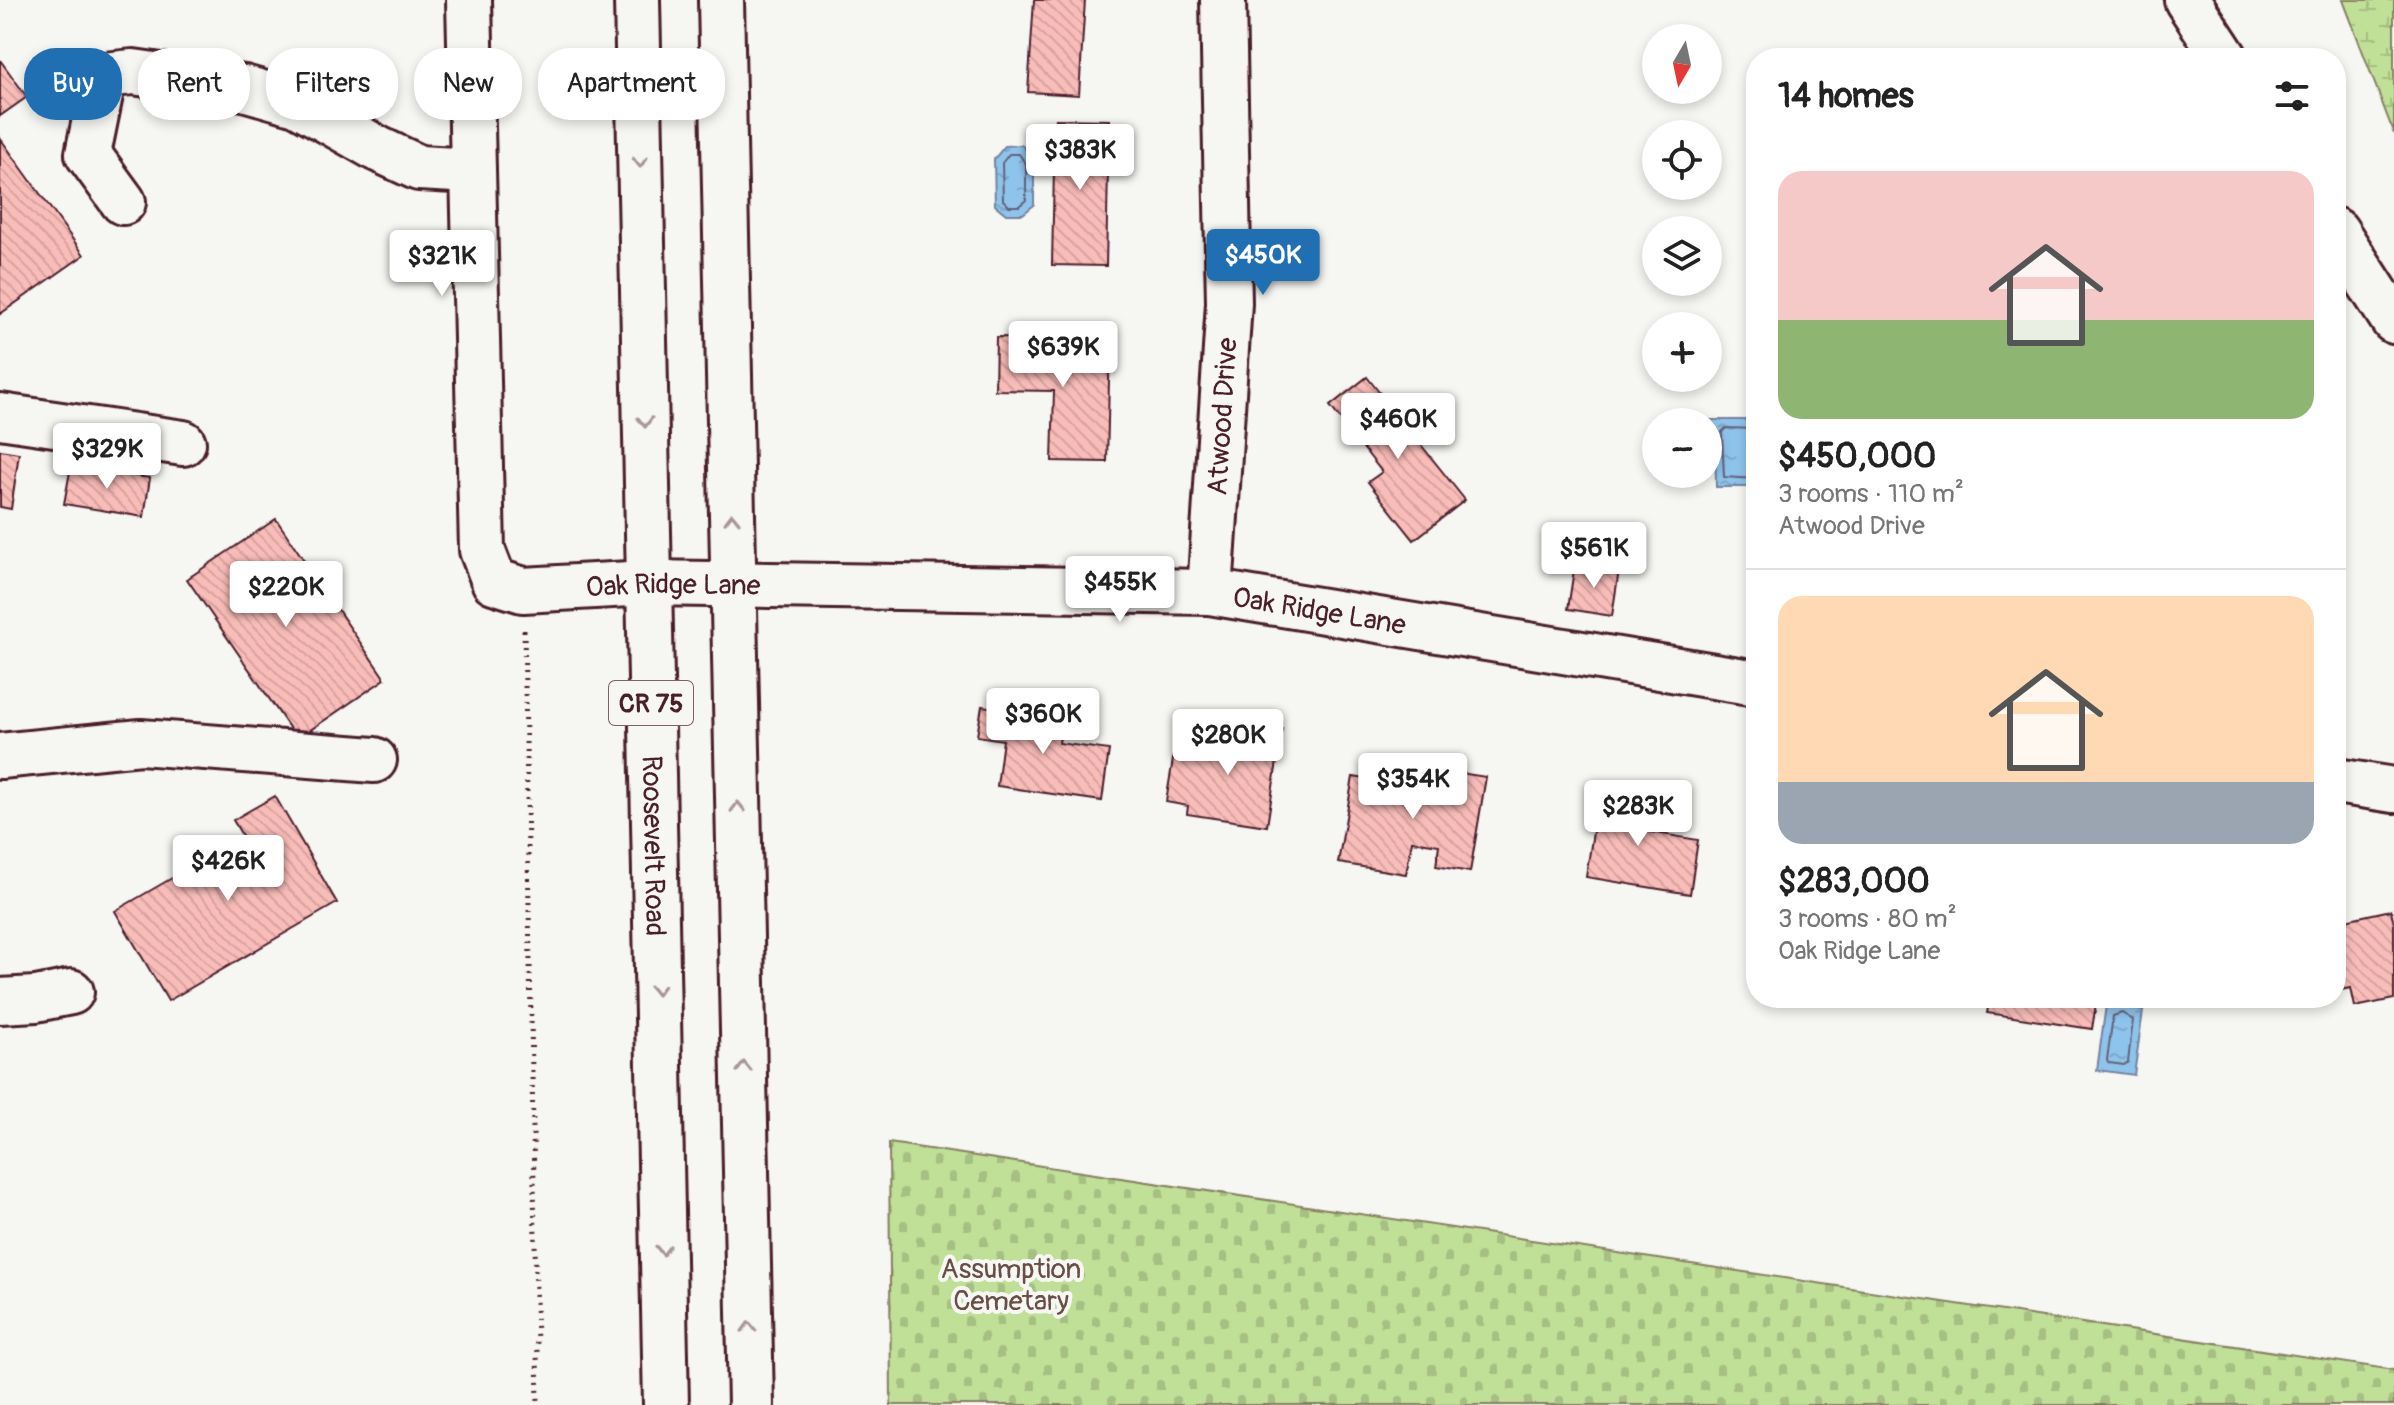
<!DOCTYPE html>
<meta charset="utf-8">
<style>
body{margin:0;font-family:Pangolin,sans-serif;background:#f2f2f2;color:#222;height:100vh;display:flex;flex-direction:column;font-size:30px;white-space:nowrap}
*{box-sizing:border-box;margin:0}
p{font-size:26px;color:#767676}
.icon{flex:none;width:44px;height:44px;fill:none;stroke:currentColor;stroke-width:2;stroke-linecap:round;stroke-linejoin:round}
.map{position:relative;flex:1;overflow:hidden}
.sheet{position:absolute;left:1746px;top:48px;width:600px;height:960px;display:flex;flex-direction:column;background:#fff;border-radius:32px;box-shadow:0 4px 12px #0003}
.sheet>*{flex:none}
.top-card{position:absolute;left:24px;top:48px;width:760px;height:72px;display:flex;gap:16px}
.needle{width:52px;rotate:189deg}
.tools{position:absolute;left:1642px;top:24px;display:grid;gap:16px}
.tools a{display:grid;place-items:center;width:80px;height:80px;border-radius:50%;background:#fff;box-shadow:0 4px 12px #0003;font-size:40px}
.price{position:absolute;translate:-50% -68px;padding:0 18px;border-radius:8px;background:#fff;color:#222;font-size:26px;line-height:52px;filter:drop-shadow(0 2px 4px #0008)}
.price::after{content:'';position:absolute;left:50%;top:48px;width:24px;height:18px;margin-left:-12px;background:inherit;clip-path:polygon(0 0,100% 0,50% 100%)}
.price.selected{background:#1f6fb2;color:#fff}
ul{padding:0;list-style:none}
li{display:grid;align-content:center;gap:16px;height:424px;padding:0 32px}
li+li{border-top:2px solid #e0e0e0}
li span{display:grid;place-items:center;height:248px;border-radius:24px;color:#555}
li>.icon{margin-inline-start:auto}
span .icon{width:144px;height:144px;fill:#fffc;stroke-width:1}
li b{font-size:34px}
h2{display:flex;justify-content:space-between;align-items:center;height:96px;padding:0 32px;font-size:34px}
.tag{padding:0 28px;border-radius:32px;background:#fff;box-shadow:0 4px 12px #0003;font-size:28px;line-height:72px}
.tag.selected{background:#1f6fb2;color:#fff}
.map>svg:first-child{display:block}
.wetland{fill:url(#wetland-marsh);stroke:#857f61;stroke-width:2}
.cemetery{fill:url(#cemetery-stones);stroke:#857f61;stroke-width:2}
.water{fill:url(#water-ripples);stroke:#73829f;stroke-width:2}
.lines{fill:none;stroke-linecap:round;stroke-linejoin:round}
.shore{stroke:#656178;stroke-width:2}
.building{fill:url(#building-back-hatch);stroke:#4a1f2b;stroke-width:2}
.minor-casing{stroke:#4a1f2b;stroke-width:50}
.major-casing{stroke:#4a1f2b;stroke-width:50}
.path{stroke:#4a1f2b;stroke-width:5;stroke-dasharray:2 6;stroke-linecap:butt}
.minor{stroke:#f6f6f2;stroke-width:44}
.major{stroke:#f6f6f2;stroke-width:44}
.oneway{stroke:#a99598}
.labels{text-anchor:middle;stroke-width:8;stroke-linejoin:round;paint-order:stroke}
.shield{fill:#f6f6f2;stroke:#7e6067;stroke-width:2}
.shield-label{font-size:26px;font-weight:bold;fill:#4a1f2b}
.street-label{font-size:28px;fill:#4a1f2b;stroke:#f6f6f2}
.park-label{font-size:28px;fill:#684f46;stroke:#f6f6f2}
</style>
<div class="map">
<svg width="2394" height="1405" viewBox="0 0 2394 1405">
<defs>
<pattern id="wetland-marsh" width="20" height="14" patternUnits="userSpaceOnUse" patternTransform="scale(2)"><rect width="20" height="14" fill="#c0df97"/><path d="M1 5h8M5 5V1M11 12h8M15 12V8" fill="none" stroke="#a6bf82"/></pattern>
<pattern id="cemetery-stones" width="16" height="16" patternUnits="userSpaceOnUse" patternTransform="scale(2)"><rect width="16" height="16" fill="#c0df97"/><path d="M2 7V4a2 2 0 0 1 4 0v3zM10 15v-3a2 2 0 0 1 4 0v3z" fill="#a6bf82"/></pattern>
<pattern id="water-ripples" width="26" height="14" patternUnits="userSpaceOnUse" patternTransform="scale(2)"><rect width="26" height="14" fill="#8ec4ec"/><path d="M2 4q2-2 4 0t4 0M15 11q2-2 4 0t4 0" fill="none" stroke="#7ca8cb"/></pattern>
<pattern id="building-back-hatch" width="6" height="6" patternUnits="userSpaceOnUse" patternTransform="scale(2)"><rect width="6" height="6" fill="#f9bdb9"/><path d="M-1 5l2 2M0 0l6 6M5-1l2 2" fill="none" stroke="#d7a29f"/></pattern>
</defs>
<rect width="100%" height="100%" fill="#f6f6f2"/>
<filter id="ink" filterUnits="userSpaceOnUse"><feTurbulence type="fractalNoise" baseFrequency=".0125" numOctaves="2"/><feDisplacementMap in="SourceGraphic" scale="16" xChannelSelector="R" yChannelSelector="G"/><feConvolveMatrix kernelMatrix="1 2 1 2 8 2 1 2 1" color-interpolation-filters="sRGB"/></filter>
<g filter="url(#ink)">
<polygon class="wetland" points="2343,0 2394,0 2394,134"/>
<polygon class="cemetery" points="889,1143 2394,1370 2394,1405 891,1405"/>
<g class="water">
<polygon points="1022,145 1034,160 1034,205 1023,214 1006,214 995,205 994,159 1005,146"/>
<polygon points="1710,420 1752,420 1753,487 1716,487 1715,434 1710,434"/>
<polygon points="2117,1000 2129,1001 2129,1008 2143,1011 2134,1075 2097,1070 2106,1005 2116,1006"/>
</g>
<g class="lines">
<g class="shore">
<polygon points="1009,154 1019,154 1026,164 1026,200 1019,206 1009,206 1003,200 1002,163"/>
<polyline points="1756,429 1726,428 1722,432 1724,477 1756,479"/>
<polygon points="2122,1013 2133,1020 2128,1062 2124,1065 2109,1063 2107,1060 2113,1016"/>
</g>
</g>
<g class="building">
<polygon points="1034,0 1085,0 1079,95 1028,92"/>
<polygon points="0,60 27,97 0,116"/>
<polygon points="1055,119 1109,120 1106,266 1052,265"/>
<polygon points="0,138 84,255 0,314"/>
<polygon points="996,337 1110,339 1107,462 1052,461 1054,391 995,390"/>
<polygon points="1367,377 1465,500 1414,540 1368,482 1382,472 1330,406"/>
<polygon points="0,450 19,453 11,509 0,507"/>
<polygon points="71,466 150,478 144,517 64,504"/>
<polygon points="276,519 385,679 297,739 187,579"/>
<polygon points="1575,563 1619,570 1612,616 1568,609"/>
<polygon points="982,706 1063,718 1059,743 1109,750 1102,801 997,786 1003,740 977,736"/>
<polygon points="1241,724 1282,729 1267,826 1187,814 1188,806 1166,802 1176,741 1237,750"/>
<polygon points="1428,768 1486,777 1470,872 1436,866 1439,845 1412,841 1406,874 1338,863 1353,777 1425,789"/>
<polygon points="1599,794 1655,802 1650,832 1698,840 1690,894 1586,877"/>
<polygon points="275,796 337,903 168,1001 115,911 243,837 233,820"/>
<polygon points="2391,910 2394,924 2394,999 2355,1007 2351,988 2336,991 2336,922"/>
<polygon points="1990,998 2097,998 2092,1029 1987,1013"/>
</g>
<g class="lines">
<g class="minor-casing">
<g id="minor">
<path id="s1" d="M469 0 482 550 494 581 523 590 648 583 1210 592 1756 683"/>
<polyline points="2187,0 2225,58"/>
<polyline points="123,202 88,154 104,75 133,72 244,88 297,103 378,149 419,168 473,171"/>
<polyline points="2336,231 2394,321"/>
<polyline points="0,416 183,443"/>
<path id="s2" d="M1210 592 1229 303 1223 0"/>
<polyline points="0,756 141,742 374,760"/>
<polyline points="2336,781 2394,790"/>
<polyline points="0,1001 36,999 71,992"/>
</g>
</g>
<g class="major-casing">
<g id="major">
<path id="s3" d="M637 0 666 1405"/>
<polyline points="721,0 751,1405"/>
</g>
</g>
<polyline class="path" points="524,630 538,1405"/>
<use href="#minor" class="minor"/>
<use href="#major" class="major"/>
</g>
<defs><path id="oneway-chevron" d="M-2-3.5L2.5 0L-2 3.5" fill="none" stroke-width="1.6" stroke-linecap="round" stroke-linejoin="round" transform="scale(2)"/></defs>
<g class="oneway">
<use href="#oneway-chevron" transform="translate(640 162) rotate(89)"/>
<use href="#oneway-chevron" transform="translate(645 422) rotate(89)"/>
<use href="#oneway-chevron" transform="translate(732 519) rotate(-91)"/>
<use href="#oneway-chevron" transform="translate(738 807) rotate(-91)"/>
<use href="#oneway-chevron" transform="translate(657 990) rotate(89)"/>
<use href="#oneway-chevron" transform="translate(744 1067) rotate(-91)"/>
<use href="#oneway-chevron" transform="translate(663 1250) rotate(89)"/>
<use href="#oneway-chevron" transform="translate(749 1327) rotate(-91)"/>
</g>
</g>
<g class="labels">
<rect class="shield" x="609" y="681" width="84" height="44" rx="6"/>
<g class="shield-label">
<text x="651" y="712">CR 75</text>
</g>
<g class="street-label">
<text dy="10" stroke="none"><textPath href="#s2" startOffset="176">Atwood Drive</textPath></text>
<text dy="10" stroke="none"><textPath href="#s1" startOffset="764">Oak Ridge Lane</textPath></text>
<text dy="10" stroke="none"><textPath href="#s1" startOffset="1412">Oak Ridge Lane</textPath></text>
<text dy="10" stroke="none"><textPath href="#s3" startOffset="846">Roosevelt Road</textPath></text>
</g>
<g class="park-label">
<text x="1011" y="1278">Assumption<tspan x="1011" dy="32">Cemetary</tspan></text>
</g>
</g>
</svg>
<div class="tools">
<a><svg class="needle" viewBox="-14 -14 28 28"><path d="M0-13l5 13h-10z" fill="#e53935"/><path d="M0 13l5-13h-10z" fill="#767676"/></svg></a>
<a><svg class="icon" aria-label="locate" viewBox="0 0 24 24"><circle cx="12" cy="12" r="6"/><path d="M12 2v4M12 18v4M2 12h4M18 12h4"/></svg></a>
<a><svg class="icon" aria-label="layers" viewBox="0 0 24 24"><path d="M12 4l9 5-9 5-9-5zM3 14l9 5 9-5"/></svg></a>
<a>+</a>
<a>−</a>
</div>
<b class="price" style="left:1080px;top:192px">$383K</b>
<b class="price selected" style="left:1263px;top:297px">$450K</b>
<b class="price" style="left:442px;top:298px">$321K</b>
<b class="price" style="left:1063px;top:389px">$639K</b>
<b class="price" style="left:1398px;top:461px">$460K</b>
<b class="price" style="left:107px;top:491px">$329K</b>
<b class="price" style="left:1594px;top:590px">$561K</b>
<b class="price" style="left:1120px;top:624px">$455K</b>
<b class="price" style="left:286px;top:629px">$220K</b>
<b class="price" style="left:1043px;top:756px">$360K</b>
<b class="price" style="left:1228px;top:777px">$280K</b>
<b class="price" style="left:1413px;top:821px">$354K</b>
<b class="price" style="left:1638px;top:848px">$283K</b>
<b class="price" style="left:228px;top:903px">$426K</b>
<div class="top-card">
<a class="tag selected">Buy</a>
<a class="tag">Rent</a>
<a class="tag">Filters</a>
<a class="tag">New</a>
<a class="tag">Apartment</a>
</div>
<section class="sheet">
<h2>14 homes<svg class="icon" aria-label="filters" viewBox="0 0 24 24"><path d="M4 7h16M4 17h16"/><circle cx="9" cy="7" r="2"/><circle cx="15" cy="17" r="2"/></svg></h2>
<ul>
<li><span style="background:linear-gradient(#f6c9c9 60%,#8fb573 0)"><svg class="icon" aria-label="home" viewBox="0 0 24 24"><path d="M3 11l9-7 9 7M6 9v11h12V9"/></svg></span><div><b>$450,000</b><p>3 rooms · 110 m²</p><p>Atwood Drive</p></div></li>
<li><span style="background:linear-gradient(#ffd9b3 75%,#9aa5b1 0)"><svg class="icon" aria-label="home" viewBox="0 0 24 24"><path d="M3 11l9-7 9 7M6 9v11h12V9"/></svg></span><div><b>$283,000</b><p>3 rooms · 80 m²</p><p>Oak Ridge Lane</p></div></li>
</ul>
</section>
</div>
